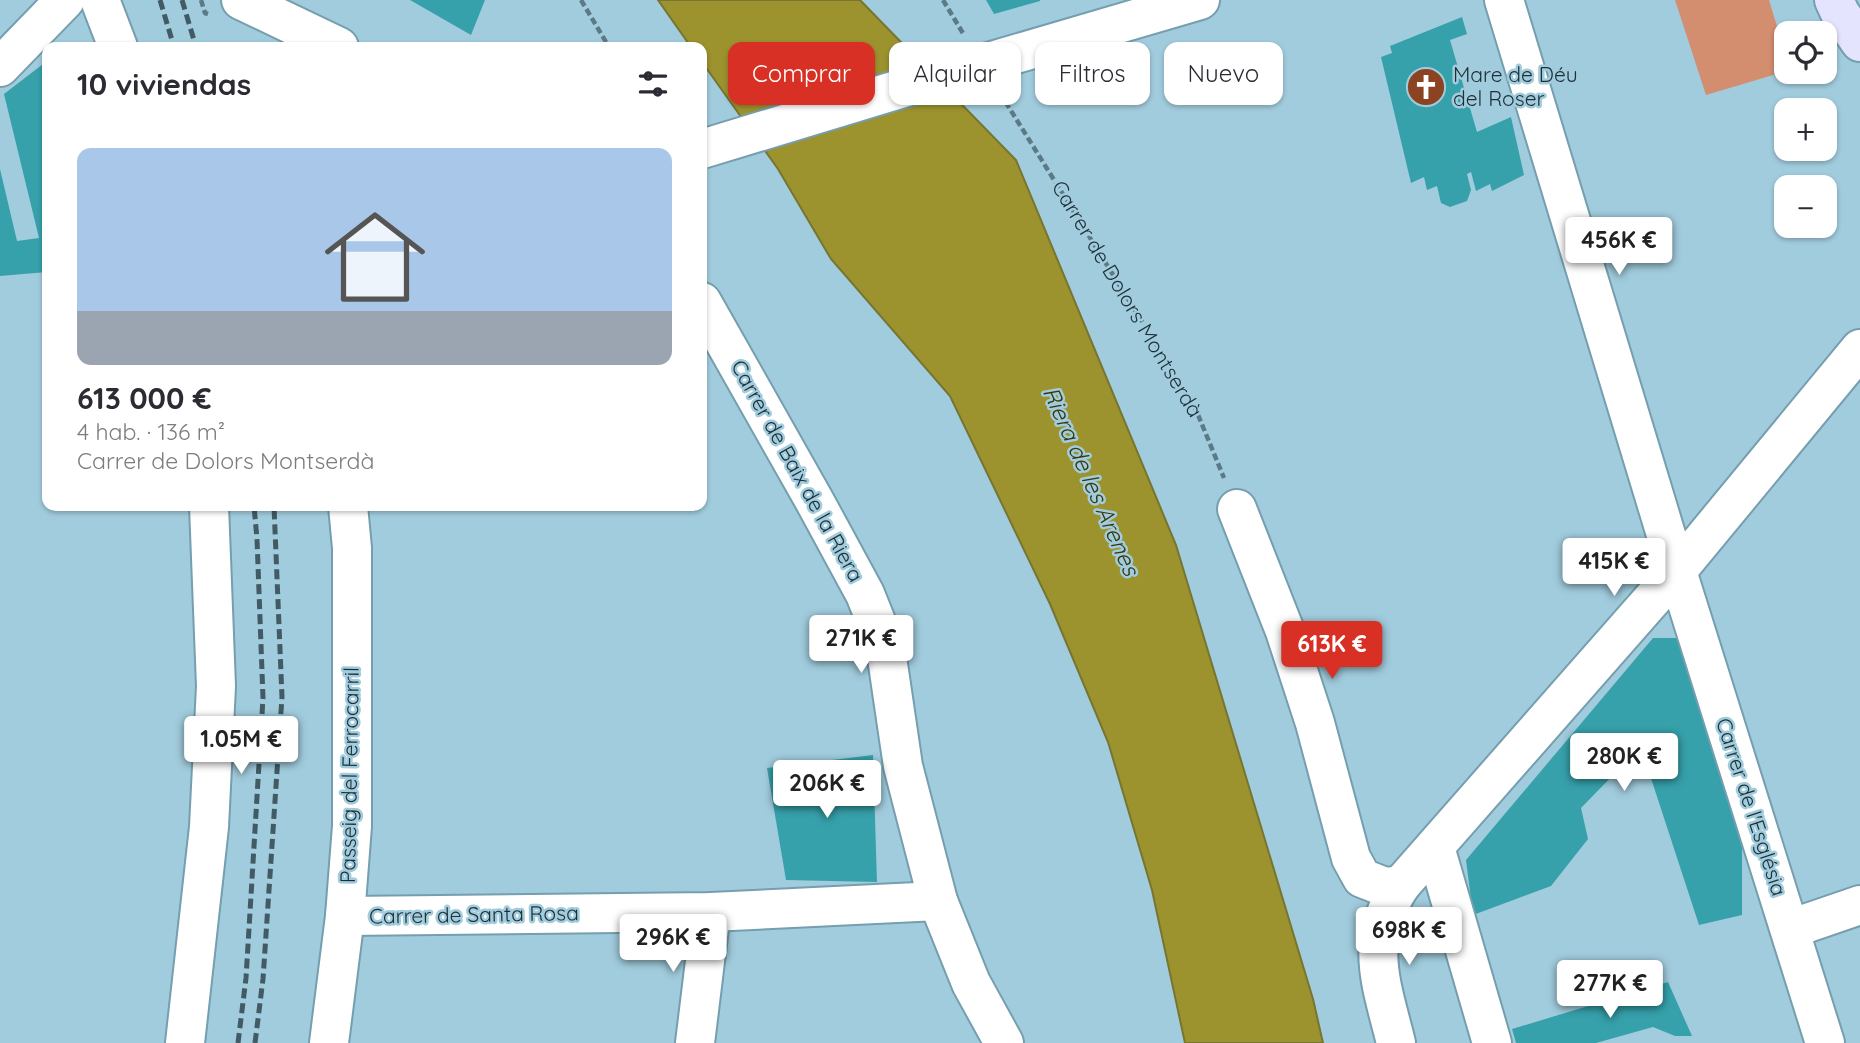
<!DOCTYPE html>
<html lang="es">
<meta charset="utf-8">
<style>
body{margin:0;font-family:Quicksand,sans-serif;background:#f2f2f3;color:#2b2b33;height:100vh;display:flex;flex-direction:column;font-size:26px;white-space:nowrap}
*{box-sizing:border-box;margin:0}
p{font-size:23px;color:#7c7c81}
.icon{flex:none;width:38px;height:38px;fill:none;stroke:currentColor;stroke-width:2;stroke-linecap:round;stroke-linejoin:round}
.map{position:relative;flex:1;overflow:hidden}
.side{position:absolute;left:42px;top:42px;width:665px;height:469px;display:flex;flex-direction:column;background:#fff;border-radius:14px;box-shadow:0 2px 5px #0004}
.side>*{flex:none}
.guide{position:absolute;left:728px;top:42px;width:665px;height:63px;display:flex;gap:14px}
.tools{position:absolute;left:1774px;top:21px;display:grid;gap:14px}
.tools a{display:grid;place-items:center;width:63px;height:63px;border-radius:14px;background:#fff;box-shadow:0 2px 5px #0004;font-size:35px}
.price{position:absolute;translate:-50% -60px;padding:0 16px;border-radius:7px;background:#fff;color:#222;font-size:23px;line-height:46px;filter:drop-shadow(0 2px 4px #0008)}
.price::after{content:'';position:absolute;left:50%;top:42px;width:21px;height:16px;margin-left:-10px;background:inherit;clip-path:polygon(0 0,100% 0,50% 100%)}
.price.on{background:#d93025;color:#fff}
ul{padding:0;list-style:none}
li{display:grid;align-content:center;gap:14px;height:371px;padding:0 35px}
li+li{border-top:2px solid #e1e1e2}
li span{display:grid;place-items:center;height:217px;border-radius:14px;color:#555}
li>.icon{margin-inline-start:auto}
span .icon{width:126px;height:126px;fill:#fffc;stroke-width:1}
li b{font-size:30px}
h2{display:flex;justify-content:space-between;align-items:center;height:84px;padding:0 35px;font-size:30px}
.chip{padding:0 24px;border-radius:14px;background:#fff;box-shadow:0 2px 5px #0004;font-size:24px;line-height:63px}
.chip.on{background:#d93025;color:#fff}
.map>svg:first-child{display:block}
.green{fill:#d38d6f}
.water{fill:#9c932f;stroke:#767531;stroke-width:2}
.building{fill:#36a1ab}
.lines{fill:none;stroke-linecap:round;stroke-linejoin:round}
.minor-casing{stroke:#759eae;stroke-width:42}
.secondary-casing{stroke:#759eae;stroke-width:42}
.path{stroke:#5c7a86;stroke-width:4.5;stroke-dasharray:7 3.5;stroke-linecap:butt}
.minor{stroke:#fff;stroke-width:38}
.secondary{stroke:#e5e4fe;stroke-width:38}
.rail{stroke:#425a64;stroke-width:5;stroke-dasharray:10 5;stroke-linecap:butt}
.minor-bridge-casing{stroke:#759eae;stroke-width:42;stroke-linecap:butt}
.minor-bridge{stroke:#fff;stroke-width:38}
.labels{text-anchor:middle;stroke-width:5;stroke-linejoin:round;paint-order:stroke}
.poi-label{font-size:21px;fill:#1e2f36;stroke:#a1ccdd;text-anchor:start}
.street-label{font-size:21px;fill:#1e2f36;stroke:#a1ccdd}
.water-label{font-size:23px;font-style:italic;fill:#3b370d;stroke:#a1ccdd}
</style>
<div class="map">
<svg width="1860" height="1043" viewBox="0 0 1860 1043">
<rect width="100%" height="100%" fill="#a1ccdd"/>
<polygon class="green" points="1675,0 1769,0 1787,59 1787,71 1706,95"/>
<polygon class="water" points="658,0 860,0 1016,160 1176,545 1313,999 1323,1043 1185,1043 1152,890 1108,742 1050,604 950,396 831,259 778,169 702,62 702,47 691,47"/>
<g class="building">
<polygon points="410,0 485,0 471,35"/>
<polygon points="986,0 1040,0 1040,1 994,14"/>
<polygon points="1462,17 1467,34 1450,40 1477,132 1511,117 1524,175 1492,191 1490,184 1476,191 1471,172 1467,174 1471,190 1467,201 1450,207 1441,203 1437,186 1427,190 1424,177 1411,183 1381,57 1392,53 1390,46"/>
<polygon points="47,61 47,272 0,276 0,169 17,241 39,238 4,94"/>
<polygon points="1653,638 1679,638 1742,845 1742,915 1699,925 1646,763 1620,768 1581,808 1588,839 1551,886 1473,915 1466,860"/>
<polygon points="873,755 877,882 786,880 767,768"/>
<polygon points="1668,982 1692,1036 1675,1036 1653,1027 1596,1043 1516,1043 1512,1029"/>
</g>
<g class="lines">
<g class="minor-casing">
<g id="minor">
<polyline points="100,0 118,47"/>
<polyline points="241,0 339,47"/>
<polyline points="1504,0 1677,571 1825,1043"/>
<polyline points="992,61 1200,0"/>
<polyline points="0,67 65,0"/>
<polyline points="702,302 814,500 865,594 885,644 903,766 938,901 971,983 1004,1043"/>
<polyline points="1237,509 1285,631 1315,723 1351,858 1362,878 1385,887 1401,885 1677,571 1860,349"/>
<polyline points="1435,847 1492,1043"/>
<polyline points="345,916 711,912 938,901"/>
<polyline points="1790,929 1860,905"/>
<polyline points="185,1043 209,827 216,686 209,506"/>
<polyline points="329,1043 345,916 352,826 352,548 348,506"/>
<polyline points="695,1043 711,912"/>
<path d="M1396 1043C1381 982 1363 942 1401 885"/>
</g>
</g>
<g class="secondary-casing">
<polyline id="secondary" points="1834,0 1840,13 1860,42"/>
</g>
<g class="path">
<polyline points="201,0 205,13 208,14"/>
<polyline points="581,0 609,47"/>
<polyline points="943,0 964,35"/>
<polyline points="1000,93 1194,405 1224,478"/>
</g>
<use href="#minor" class="minor"/>
<use href="#secondary" class="secondary"/>
<g class="rail">
<polyline points="160,0 174,47"/>
<polyline points="182,0 196,47"/>
<polyline points="238,1043 246,978 263,698 257,539 254,506"/>
<polyline points="255,1043 263,979 282,697 274,506"/>
</g>
<g class="minor-bridge-casing">
<polyline id="minor-bridge" points="702,149 992,61"/>
</g>
<use href="#minor-bridge" class="minor-bridge"/>
</g>
<defs>
<g id="church-disc" transform="scale(2.0125)"><circle r="9.5" fill="#8b4322" stroke="#a1ccdd"/><path d="M-1.2-6h2.4v3.5h3.3v2.4h-3.3V6h-2.4V-.1h-3.3v-2.4h3.3Z" fill="#fff"/></g>
</defs>
<g fill-rule="evenodd">
<use href="#church-disc" x="1426" y="87"/>
</g>
<g class="labels">
<g class="poi-label">
<text x="1453" y="82">Mare de Déu<tspan x="1453" dy="24">del Roser</tspan></text>
</g>
<g class="street-label">
<text transform="translate(1127 299) rotate(59)" y="7">Carrer de Dolors Montserdà</text>
<text transform="translate(797 471) rotate(61)" y="7">Carrer de Baix de la Riera</text>
<text transform="translate(350 775) rotate(-89)" y="7">Passeig del Ferrocarril</text>
<text transform="translate(1751 807) rotate(72)" y="7">Carrer de l'Església</text>
<text transform="translate(474 915) rotate(-1)" y="7">Carrer de Santa Rosa</text>
</g>
<g class="water-label">
<text transform="translate(1091 481) rotate(66)" y="8">Riera de les Arenes</text>
</g>
</g>
</svg>
<div class="tools">
<a><svg class="icon" aria-label="locate" viewBox="0 0 24 24"><circle cx="12" cy="12" r="6"/><path d="M12 2v4M12 18v4M2 12h4M18 12h4"/></svg></a>
<a>+</a>
<a>−</a>
</div>
<b class="price" style="left:1619px;top:277px">456K €</b>
<b class="price" style="left:1614px;top:598px">415K €</b>
<b class="price" style="left:861px;top:675px">271K €</b>
<b class="price on" style="left:1332px;top:681px">613K €</b>
<b class="price" style="left:241px;top:776px">1.05M €</b>
<b class="price" style="left:1624px;top:793px">280K €</b>
<b class="price" style="left:827px;top:820px">206K €</b>
<b class="price" style="left:1409px;top:967px">698K €</b>
<b class="price" style="left:673px;top:974px">296K €</b>
<b class="price" style="left:1610px;top:1020px">277K €</b>
<div class="guide">
<a class="chip on">Comprar</a>
<a class="chip">Alquilar</a>
<a class="chip">Filtros</a>
<a class="chip">Nuevo</a>
</div>
<section class="side">
<h2>10 viviendas<svg class="icon" aria-label="filters" viewBox="0 0 24 24"><path d="M4 7h16M4 17h16"/><circle cx="9" cy="7" r="2"/><circle cx="15" cy="17" r="2"/></svg></h2>
<ul>
<li><span style="background:linear-gradient(#a9c7e8 75%,#9aa5b1 0)"><svg class="icon" aria-label="home" viewBox="0 0 24 24"><path d="M3 11l9-7 9 7M6 9v11h12V9"/></svg></span><div><b>613 000 €</b><p>4 hab. · 136 m²</p><p>Carrer de Dolors Montserdà</p></div></li>
</ul>
</section>
</div>
